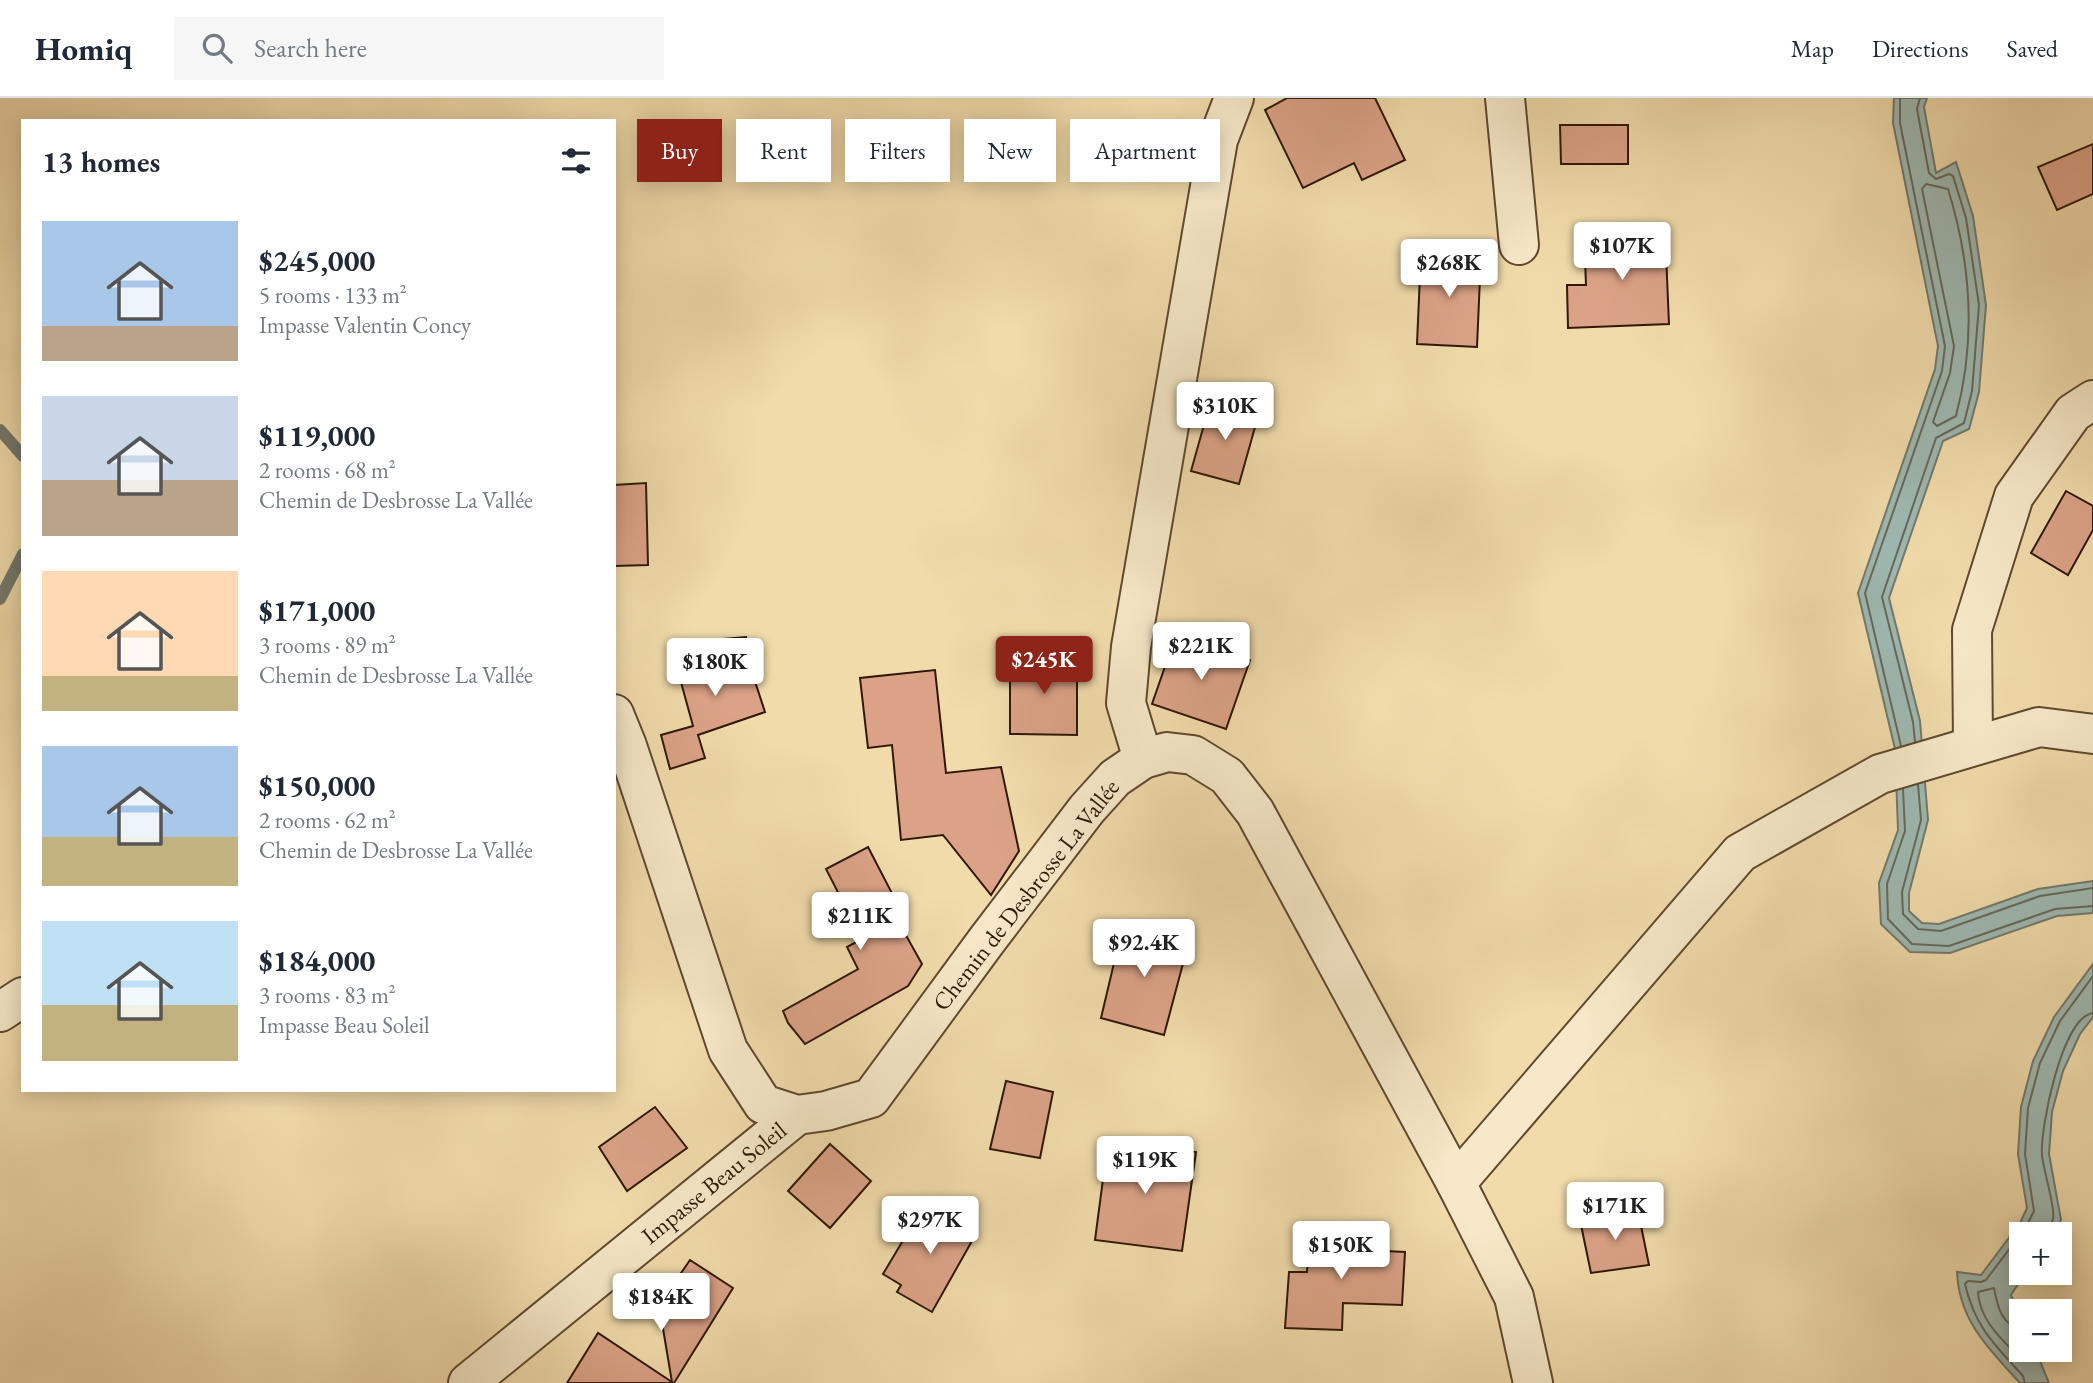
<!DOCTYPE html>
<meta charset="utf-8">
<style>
body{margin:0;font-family:"EB Garamond",serif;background:#f6f6f7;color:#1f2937;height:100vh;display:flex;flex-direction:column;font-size:26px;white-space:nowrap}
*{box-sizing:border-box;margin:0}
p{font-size:23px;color:#747a83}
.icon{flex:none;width:38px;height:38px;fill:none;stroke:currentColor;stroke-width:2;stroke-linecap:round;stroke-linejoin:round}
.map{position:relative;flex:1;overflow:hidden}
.drawer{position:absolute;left:21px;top:21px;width:595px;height:973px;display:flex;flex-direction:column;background:#fff;border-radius:0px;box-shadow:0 4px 18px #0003}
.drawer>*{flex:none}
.guide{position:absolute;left:637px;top:21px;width:665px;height:63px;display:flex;gap:14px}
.buttons{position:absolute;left:2009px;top:1124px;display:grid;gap:14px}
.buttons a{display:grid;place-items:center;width:63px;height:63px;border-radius:0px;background:#fff;box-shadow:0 4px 18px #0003;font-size:35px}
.price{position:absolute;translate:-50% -60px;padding:0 16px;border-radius:7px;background:#fff;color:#222;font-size:23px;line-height:46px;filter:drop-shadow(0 2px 4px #0008)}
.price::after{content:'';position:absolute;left:50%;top:42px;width:21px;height:16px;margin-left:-10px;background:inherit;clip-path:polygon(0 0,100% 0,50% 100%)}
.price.active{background:#8f2418;color:#fff}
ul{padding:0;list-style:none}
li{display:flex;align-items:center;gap:21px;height:175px;padding:0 21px}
li span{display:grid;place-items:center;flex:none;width:196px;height:140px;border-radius:0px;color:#555}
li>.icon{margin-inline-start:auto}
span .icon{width:84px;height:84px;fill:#fffc;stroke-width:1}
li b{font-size:30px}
h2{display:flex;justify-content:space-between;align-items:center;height:84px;padding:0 21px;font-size:30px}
.tag{padding:0 24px;border-radius:0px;background:#fff;box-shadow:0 4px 18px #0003;font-size:24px;line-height:63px}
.tag.active{background:#8f2418;color:#fff}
header{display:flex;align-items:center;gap:42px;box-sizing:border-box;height:98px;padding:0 35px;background:#fff;border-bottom:2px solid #e0e1e3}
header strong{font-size:33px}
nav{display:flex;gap:38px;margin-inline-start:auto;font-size:24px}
.search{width:490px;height:63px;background:#f6f6f7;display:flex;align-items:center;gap:18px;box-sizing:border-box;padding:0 24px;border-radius:0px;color:#747a83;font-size:26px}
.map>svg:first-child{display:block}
.water{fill:#9eb9b2;stroke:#72796d;stroke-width:2}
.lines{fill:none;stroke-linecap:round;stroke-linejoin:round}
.shore{stroke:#66685c;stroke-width:2}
.stream{stroke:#72796d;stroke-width:12}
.building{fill:#dba287;stroke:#2f1806;stroke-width:2}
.minor-casing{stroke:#60492f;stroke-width:42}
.minor{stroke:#f6e8c8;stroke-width:38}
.labels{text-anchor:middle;stroke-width:5;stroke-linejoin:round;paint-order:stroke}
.street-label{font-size:24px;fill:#2f1806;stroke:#f6e8c8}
</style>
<header>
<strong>Homiq</strong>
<div class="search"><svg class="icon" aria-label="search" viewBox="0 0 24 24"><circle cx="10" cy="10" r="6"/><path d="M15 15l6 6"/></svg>Search here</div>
<nav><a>Map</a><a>Directions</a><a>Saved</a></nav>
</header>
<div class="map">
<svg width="2093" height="1285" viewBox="0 0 2093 1285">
<rect width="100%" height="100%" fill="#f1dbab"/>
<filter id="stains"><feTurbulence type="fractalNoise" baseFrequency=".00286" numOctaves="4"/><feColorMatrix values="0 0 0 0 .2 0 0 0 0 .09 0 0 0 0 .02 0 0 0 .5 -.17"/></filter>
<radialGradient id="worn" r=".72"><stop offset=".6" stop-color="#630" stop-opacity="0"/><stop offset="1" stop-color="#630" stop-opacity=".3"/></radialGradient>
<g class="water">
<polygon points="1894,0 1927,0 1924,9 1936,75 1956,64 1973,118 1986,207 1979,294 1969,331 1943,343 1889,500 1920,623 1928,722 1909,795 1909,813 1922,825 1939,826 2038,791 2093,783 2093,815 2057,818 1950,855 1910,854 1881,826 1879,785 1898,732 1895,651 1858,495 1935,271 1938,248 1893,25"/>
<path d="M2093 866V919L2080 936 2063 973 2052 1014 2049 1056 2061 1122 2052 1136H2021V1174H2026L2011 1197 2021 1221V1251H2035L2049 1285H2020C1989 1251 1959 1223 1957 1174L1981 1177 2020 1125 2027 1110 2018 1056 2021 1009 2033 963 2054 919Z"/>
</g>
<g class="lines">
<g class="shore">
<polyline points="1900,0 1900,25 1945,248 1942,273 1865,495 1901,648"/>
<path d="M1926 86 1948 91C1971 165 1976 243 1956 318L1937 328 1933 324 1950 275 1954 248 1922 91Z"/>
<polyline points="1915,644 1913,624 1882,499 1936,340 1964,325 1972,293 1979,207 1966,120 1953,78 1949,76 1936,81 1929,75 1917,11 1920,0"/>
<polyline points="1918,687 1921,722 1902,794 1903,816 1918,831 1941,833 2040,798 2093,790"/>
<polyline points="1903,691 1905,733 1887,786 1888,821 1912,846 1949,848 2055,811 2093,808"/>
<path d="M2047 1136C2048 1129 2052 1127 2053 1121 2056 1111 2043 1071 2042 1057 2040 1030 2062 919 2093 915"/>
<path d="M2021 1230C2001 1228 1997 1206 1994 1190L1978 1194C1979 1219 1998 1238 2015 1255L2019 1254 2021 1246"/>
<path d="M2025 1285 2023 1278C1994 1246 1975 1229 1965 1186L1968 1183 1981 1184 1986 1182 2026 1129 2034 1113 2025 1056 2028 1010 2040 965 2060 923 2093 878"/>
</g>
<g class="stream">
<polyline points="0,332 23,358"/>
<polyline points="0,501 23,456"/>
</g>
</g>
<g class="building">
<polygon points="1287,0 1375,0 1405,62 1362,82 1354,65 1303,90 1265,12"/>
<polygon points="1560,27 1628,27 1628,66 1561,66"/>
<polygon points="2093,46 2093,96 2057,112 2038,69"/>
<polygon points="1665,132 1669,226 1568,230 1567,187 1586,187 1584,136"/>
<polygon points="1421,154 1481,157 1477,249 1417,246"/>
<polygon points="1211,302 1259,315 1239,386 1191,373"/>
<polygon points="646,385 648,467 614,468 614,387"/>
<polygon points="2066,393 2093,408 2093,432 2068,477 2031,455"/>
<polygon points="1176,537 1250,562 1226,631 1152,606"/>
<polygon points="746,539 749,565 765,614 698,637 705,660 670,671 661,637 693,628 679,577 708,569 700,543"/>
<polygon points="1010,559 1077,560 1077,637 1010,636"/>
<polygon points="935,572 946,675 1001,669 1019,753 991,797 943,737 901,742 892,647 868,650 860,580"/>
<polygon points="868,749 896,803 889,807 922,866 908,888 805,946 788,925 783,913 858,871 847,849 862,841 826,771"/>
<polygon points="1123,827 1189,843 1164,937 1101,920"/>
<polygon points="1006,983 1053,994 1040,1060 990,1051"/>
<polygon points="655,1009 687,1050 627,1093 599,1049"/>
<polygon points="1108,1043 1196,1054 1182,1153 1095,1142"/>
<polygon points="830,1046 871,1083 830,1130 788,1093"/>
<polygon points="923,1109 936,1109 977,1134 932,1214 897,1194 901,1187 883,1176"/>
<polygon points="1638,1113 1649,1167 1591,1175 1580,1122"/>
<polygon points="1310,1127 1347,1129 1346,1151 1405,1154 1402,1207 1343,1205 1342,1232 1285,1230 1289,1174 1307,1174"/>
<polygon points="690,1162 733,1190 674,1285 567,1285 598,1235 672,1284 659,1207"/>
</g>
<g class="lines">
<g class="minor-casing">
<g id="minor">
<polyline points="1505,0 1519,147"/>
<polyline points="614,616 627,648 728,952 763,1006 797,1017 826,1013 871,1000 987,842 1087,711 1115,680 1143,661 1167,654 1193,657 1227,678 1255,714 1456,1085 1514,1199 1533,1285"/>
<polyline points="1973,648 1972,532 2014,398 2073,315 2093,302"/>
<polyline points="1143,661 1126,605 1131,549 1218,42 1234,0"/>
<polyline points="0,914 23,899"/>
<polyline points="1456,1085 1740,755 1880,676 2039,629 2093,636"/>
<polyline points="468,1285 797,1017"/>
</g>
</g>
<use href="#minor" class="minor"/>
</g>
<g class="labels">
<g class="street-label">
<text transform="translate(1026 797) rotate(-52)" y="8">Chemin de Desbrosse La Vallée</text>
<text transform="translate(714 1085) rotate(-39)" y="8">Impasse Beau Soleil</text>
</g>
</g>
<rect width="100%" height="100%" filter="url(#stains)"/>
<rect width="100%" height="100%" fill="url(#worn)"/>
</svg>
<div class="buttons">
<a>+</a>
<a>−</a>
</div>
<b class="price" style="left:1622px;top:184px">$107K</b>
<b class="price" style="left:1449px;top:201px">$268K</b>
<b class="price" style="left:1225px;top:344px">$310K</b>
<b class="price" style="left:1201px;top:584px">$221K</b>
<b class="price active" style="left:1044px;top:598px">$245K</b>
<b class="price" style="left:715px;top:600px">$180K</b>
<b class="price" style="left:860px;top:854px">$211K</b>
<b class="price" style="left:1144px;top:881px">$92.4K</b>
<b class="price" style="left:1145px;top:1098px">$119K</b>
<b class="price" style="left:1615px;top:1144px">$171K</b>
<b class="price" style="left:930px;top:1158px">$297K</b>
<b class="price" style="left:1341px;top:1183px">$150K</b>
<b class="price" style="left:661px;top:1235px">$184K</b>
<div class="guide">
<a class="tag active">Buy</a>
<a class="tag">Rent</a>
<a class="tag">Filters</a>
<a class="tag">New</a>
<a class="tag">Apartment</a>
</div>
<section class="drawer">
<h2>13 homes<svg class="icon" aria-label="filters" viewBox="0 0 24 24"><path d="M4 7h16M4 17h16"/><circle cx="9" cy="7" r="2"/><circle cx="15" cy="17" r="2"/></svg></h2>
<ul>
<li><span style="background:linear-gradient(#a9c7e8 75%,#b9a48a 0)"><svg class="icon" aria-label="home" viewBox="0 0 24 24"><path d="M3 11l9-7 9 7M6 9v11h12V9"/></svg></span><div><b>$245,000</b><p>5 rooms · 133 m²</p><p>Impasse Valentin Concy</p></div></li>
<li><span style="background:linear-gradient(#c9d6e8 60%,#b9a48a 0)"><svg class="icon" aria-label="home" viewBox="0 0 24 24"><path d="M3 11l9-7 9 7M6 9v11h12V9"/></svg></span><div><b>$119,000</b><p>2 rooms · 68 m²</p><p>Chemin de Desbrosse La Vallée</p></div></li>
<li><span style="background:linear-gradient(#ffd9b3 75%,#c2b280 0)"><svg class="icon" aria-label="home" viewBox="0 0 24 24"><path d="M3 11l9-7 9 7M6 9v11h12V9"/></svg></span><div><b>$171,000</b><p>3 rooms · 89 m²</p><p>Chemin de Desbrosse La Vallée</p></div></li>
<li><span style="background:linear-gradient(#a9c7e8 65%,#c2b280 0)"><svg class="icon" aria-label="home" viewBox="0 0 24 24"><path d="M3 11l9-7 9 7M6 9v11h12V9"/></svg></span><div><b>$150,000</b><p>2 rooms · 62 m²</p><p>Chemin de Desbrosse La Vallée</p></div></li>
<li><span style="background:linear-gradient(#bfe0f5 60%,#c2b280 0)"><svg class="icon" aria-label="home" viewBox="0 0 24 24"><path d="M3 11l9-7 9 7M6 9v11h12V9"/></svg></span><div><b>$184,000</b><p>3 rooms · 83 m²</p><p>Impasse Beau Soleil</p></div></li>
</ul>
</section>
</div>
